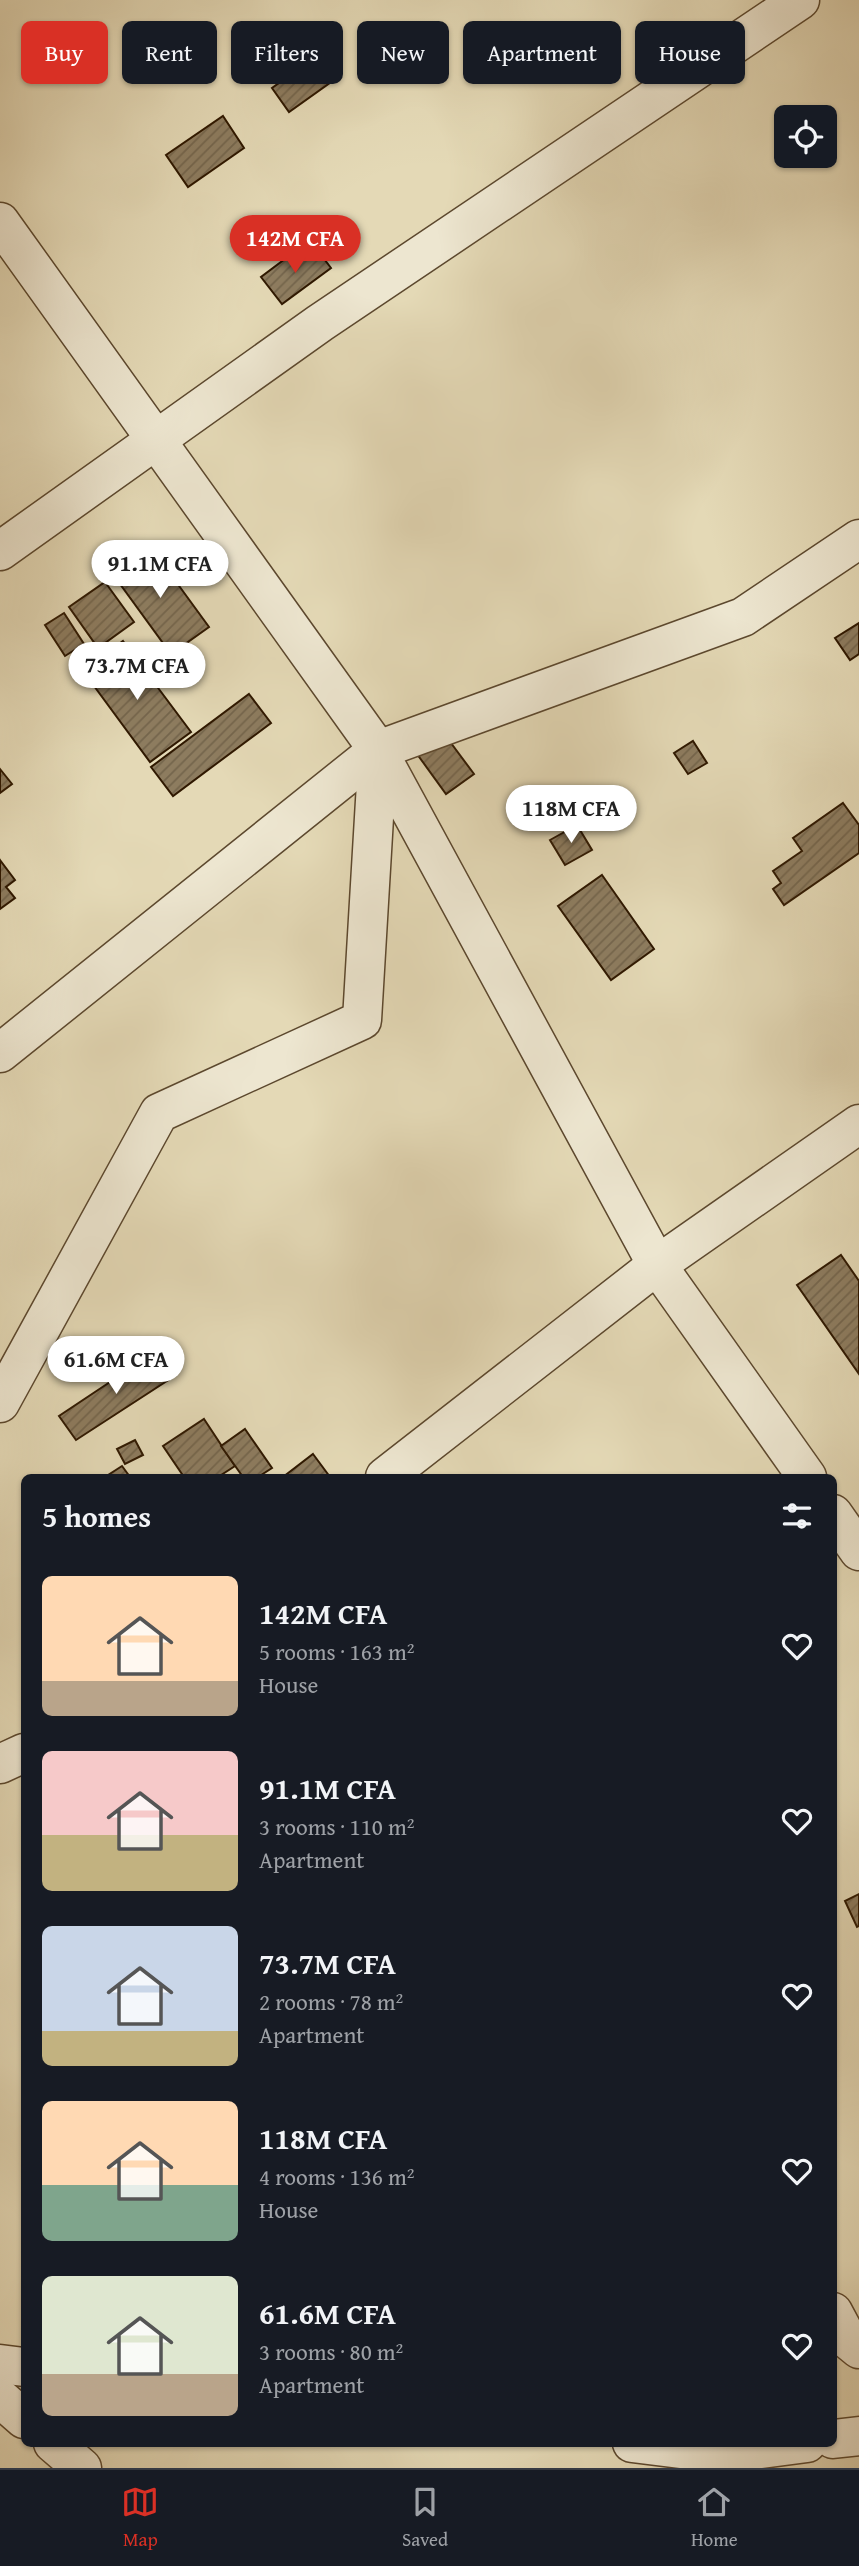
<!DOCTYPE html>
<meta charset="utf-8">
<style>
body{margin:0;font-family:"Gentium Book Plus",serif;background:#20242c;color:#f1f3f6;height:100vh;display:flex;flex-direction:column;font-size:26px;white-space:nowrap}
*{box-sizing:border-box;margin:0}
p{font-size:23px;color:#9ea1a6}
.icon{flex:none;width:38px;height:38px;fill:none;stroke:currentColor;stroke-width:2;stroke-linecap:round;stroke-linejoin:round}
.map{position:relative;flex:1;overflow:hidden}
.sheet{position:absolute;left:21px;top:1474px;width:816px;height:973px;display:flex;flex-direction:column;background:#171b24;border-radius:10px;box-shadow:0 2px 5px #0004}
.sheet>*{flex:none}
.banner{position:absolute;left:21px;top:21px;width:817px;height:63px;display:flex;gap:14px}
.controls{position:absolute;left:774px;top:105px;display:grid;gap:14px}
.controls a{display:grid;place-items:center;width:63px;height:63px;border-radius:10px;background:#171b24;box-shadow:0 2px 5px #0004;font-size:35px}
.price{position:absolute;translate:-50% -60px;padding:0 16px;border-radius:24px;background:#fff;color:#222;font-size:23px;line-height:46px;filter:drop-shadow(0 2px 4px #0008)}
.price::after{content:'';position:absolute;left:50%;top:42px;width:21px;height:16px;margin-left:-10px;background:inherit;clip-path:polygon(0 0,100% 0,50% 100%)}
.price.active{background:#d93025;color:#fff}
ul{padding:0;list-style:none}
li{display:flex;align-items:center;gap:21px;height:175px;padding:0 21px}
li span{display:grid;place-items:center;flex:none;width:196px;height:140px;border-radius:10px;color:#555}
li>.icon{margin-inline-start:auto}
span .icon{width:84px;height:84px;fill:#fffc;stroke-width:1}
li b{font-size:30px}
h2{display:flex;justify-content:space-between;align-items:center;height:84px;padding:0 21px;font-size:30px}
.tag{padding:0 24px;border-radius:10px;background:#171b24;box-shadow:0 2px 5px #0004;font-size:24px;line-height:63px}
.tag.active{background:#d93025;color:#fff}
.menu{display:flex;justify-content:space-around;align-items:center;height:98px;border-top:2px solid #363941;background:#171b24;font-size:19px;color:#9ea1a6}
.menu a{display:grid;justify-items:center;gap:4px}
.menu .active{color:#d93025}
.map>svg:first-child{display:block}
.building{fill:url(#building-hatch);stroke:#2f1800;stroke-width:2}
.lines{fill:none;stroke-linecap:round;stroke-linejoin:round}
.street-casing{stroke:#5c482e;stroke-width:41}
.street{stroke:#ede6d0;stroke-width:38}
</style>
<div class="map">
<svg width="859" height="2468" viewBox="0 0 859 2468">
<defs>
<pattern id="building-hatch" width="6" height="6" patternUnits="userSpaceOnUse" patternTransform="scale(1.75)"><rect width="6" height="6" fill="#8d7c5f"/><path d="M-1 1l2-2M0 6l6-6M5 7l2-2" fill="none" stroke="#74654c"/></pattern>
</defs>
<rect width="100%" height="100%" fill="#e4d9b6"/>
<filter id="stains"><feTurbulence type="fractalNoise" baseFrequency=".00286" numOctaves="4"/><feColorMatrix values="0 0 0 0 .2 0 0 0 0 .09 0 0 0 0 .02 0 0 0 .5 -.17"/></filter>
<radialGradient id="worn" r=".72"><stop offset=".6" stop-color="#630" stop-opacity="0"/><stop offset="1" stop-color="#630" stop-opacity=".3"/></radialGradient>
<g class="building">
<polygon points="317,56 334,80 289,112 272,88"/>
<polygon points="223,116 244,148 188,187 166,155"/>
<polygon points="315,247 331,268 282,304 261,277 289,256 294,263"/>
<polygon points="150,546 209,627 171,654 112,573"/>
<polygon points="105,582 134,622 98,648 69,607"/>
<polygon points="64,613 84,644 65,656 45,625"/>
<polygon points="859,623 859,654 850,660 835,638"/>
<polygon points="123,641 191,732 150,762 83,671"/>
<polygon points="249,694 271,723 173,796 151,767"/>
<polygon points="445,735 474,774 446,794 417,754"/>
<polygon points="693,741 707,763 688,774 674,753"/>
<polygon points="0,769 12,784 0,793"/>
<polygon points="843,803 859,825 859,853 784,905 773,889 781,883 773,871 802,851 793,838"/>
<polygon points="577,825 592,850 565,865 550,840"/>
<polygon points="0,860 15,880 6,887 15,898 0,909"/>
<polygon points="602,875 654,949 611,980 558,906"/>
<polygon points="841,1255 859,1281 859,1374 797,1285"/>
<polygon points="155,1352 173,1377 76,1440 59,1416"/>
<polygon points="204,1419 235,1466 218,1477 184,1477 163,1446"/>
<polygon points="245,1429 272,1468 258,1477 243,1477 221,1446"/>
<polygon points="135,1440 143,1455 125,1464 117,1449"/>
<polygon points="313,1454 330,1477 283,1477"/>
<polygon points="122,1466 130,1477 105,1477"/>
<polygon points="859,1894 859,1926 857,1927 845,1901"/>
</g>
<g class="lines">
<g class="street-casing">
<g id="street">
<polyline points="0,222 378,750 362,1020 159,1113 0,1403"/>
<polyline points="0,551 320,323 800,0"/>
<polyline points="378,751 657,1265 807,1477"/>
<polyline points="0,1053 378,750 743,617 859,539"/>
<polyline points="385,1477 657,1265 859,1124"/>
<polyline points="833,1514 859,1551"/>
<polyline points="0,1764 24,1753"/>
<polyline points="833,2312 848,2340 859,2349"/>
<polyline points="0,2364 24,2367"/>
<polyline points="0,2398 24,2419"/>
<polyline points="833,2439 859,2436"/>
<polyline points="53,2443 82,2468"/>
<polyline points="632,2443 722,2454 807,2443"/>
</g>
</g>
<use href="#street" class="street"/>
</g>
<rect width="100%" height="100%" filter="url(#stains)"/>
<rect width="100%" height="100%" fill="url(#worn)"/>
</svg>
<div class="controls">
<a><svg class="icon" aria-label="locate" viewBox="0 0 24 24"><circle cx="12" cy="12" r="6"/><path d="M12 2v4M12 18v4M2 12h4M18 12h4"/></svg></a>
</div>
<b class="price active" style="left:295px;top:275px">142M CFA</b>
<b class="price" style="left:160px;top:600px">91.1M CFA</b>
<b class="price" style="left:137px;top:702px">73.7M CFA</b>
<b class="price" style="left:571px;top:845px">118M CFA</b>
<b class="price" style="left:116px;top:1396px">61.6M CFA</b>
<div class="banner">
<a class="tag active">Buy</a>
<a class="tag">Rent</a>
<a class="tag">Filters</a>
<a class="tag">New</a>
<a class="tag">Apartment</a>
<a class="tag">House</a>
</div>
<section class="sheet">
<h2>5 homes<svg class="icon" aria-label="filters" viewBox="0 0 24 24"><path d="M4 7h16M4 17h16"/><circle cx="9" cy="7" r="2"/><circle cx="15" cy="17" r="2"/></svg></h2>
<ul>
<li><span style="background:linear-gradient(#ffd9b3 75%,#b9a48a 0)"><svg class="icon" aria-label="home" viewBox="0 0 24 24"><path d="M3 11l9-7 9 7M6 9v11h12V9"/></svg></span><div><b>142M CFA</b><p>5 rooms · 163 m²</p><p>House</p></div><svg class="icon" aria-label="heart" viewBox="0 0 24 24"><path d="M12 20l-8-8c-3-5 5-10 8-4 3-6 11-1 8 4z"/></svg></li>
<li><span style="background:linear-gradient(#f6c9c9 60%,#c2b280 0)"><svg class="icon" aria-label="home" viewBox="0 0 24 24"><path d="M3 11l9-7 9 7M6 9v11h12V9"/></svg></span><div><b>91.1M CFA</b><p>3 rooms · 110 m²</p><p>Apartment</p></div><svg class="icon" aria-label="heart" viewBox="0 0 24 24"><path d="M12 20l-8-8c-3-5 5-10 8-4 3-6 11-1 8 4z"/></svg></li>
<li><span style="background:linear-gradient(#c9d6e8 75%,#c2b280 0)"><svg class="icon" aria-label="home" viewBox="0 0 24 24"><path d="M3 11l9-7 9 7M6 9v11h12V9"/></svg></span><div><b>73.7M CFA</b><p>2 rooms · 78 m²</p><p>Apartment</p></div><svg class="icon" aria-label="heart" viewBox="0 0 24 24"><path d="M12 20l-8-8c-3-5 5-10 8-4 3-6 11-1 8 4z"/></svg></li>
<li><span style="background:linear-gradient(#ffd9b3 60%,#7fa58c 0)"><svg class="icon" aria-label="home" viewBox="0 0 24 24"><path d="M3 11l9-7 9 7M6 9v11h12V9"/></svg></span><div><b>118M CFA</b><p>4 rooms · 136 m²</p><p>House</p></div><svg class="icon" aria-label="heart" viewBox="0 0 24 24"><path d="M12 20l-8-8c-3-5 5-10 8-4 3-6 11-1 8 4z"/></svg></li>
<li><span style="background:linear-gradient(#dfe7d0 70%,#b9a48a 0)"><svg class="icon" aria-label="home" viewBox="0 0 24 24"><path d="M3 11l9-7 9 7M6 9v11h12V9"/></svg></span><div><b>61.6M CFA</b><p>3 rooms · 80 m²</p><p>Apartment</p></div><svg class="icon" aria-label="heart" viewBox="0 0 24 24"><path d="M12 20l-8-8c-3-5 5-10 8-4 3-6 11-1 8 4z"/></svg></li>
</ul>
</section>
</div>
<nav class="menu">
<a class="active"><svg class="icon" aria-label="map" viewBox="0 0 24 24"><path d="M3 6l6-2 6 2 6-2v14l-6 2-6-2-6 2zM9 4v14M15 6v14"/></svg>Map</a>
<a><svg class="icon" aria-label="saved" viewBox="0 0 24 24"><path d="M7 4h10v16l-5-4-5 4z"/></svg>Saved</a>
<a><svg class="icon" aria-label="home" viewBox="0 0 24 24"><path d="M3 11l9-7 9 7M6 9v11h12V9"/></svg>Home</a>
</nav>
